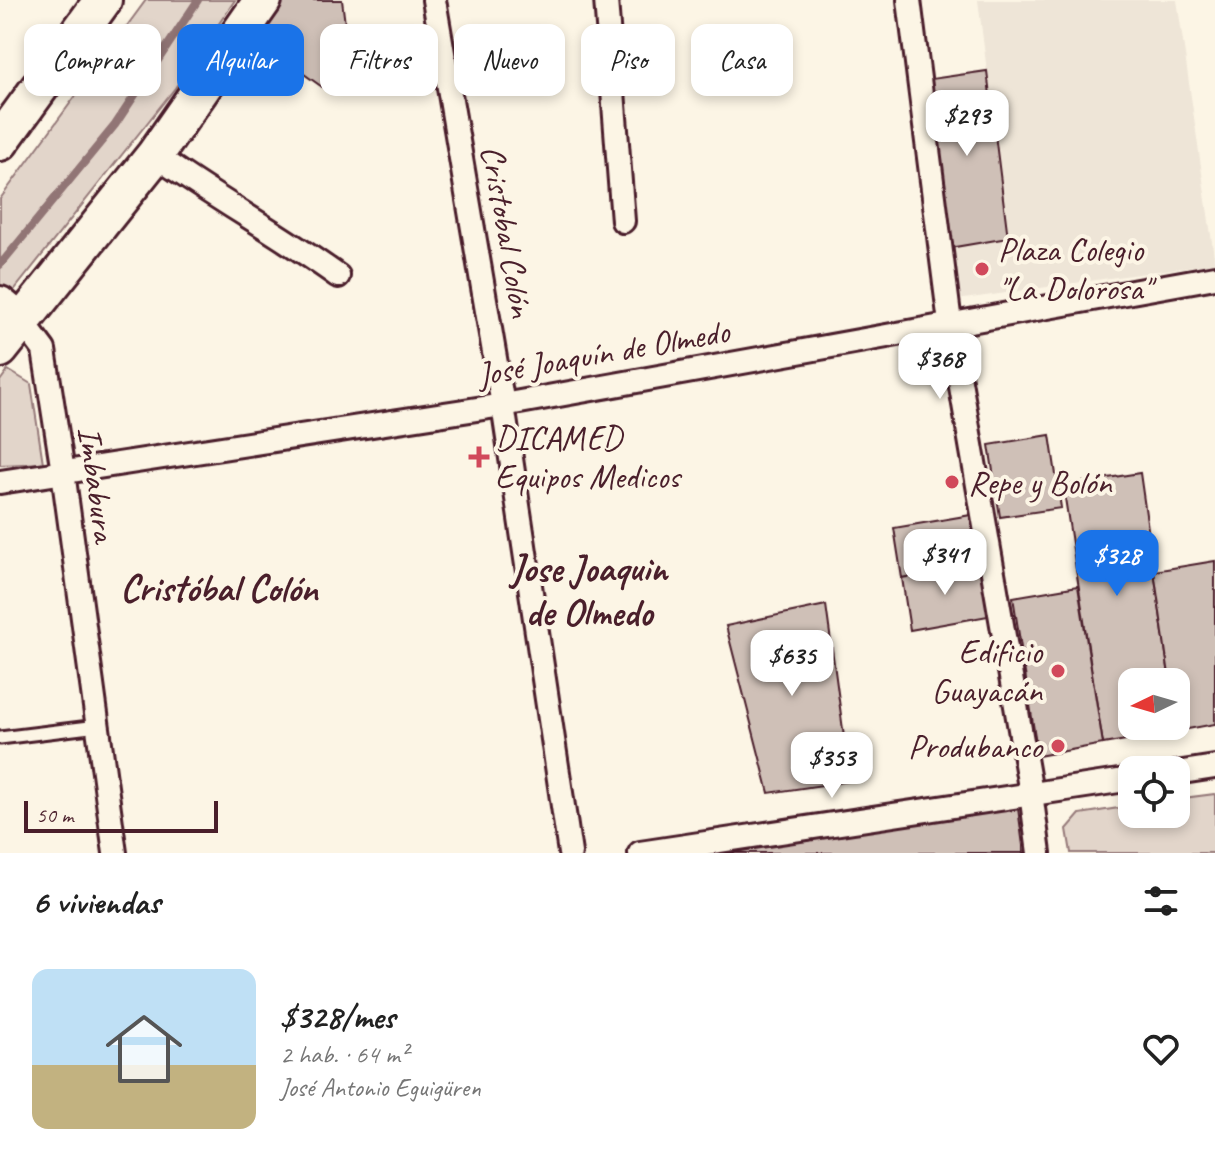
<!DOCTYPE html>
<html lang="es">
<meta charset="utf-8">
<style>
body{margin:0;font-family:Caveat,sans-serif;background:#f6f6f6;color:#222;height:100vh;display:flex;flex-direction:column;font-size:30px;white-space:nowrap}
*{box-sizing:border-box;margin:0}
p{font-size:26px;color:#767676}
.icon{flex:none;width:44px;height:44px;fill:none;stroke:currentColor;stroke-width:2;stroke-linecap:round;stroke-linejoin:round}
.map{position:relative;height:853px;overflow:hidden}
.drawer{display:flex;flex-direction:column;background:#fff;flex:1}
.drawer>*{flex:none}
.hud{position:absolute;left:24px;top:24px;width:800px;height:72px;display:flex;gap:16px}
.needle{width:52px;rotate:265deg}
.tools{position:absolute;left:1118px;top:668px;display:grid;gap:16px}
.tools a{display:grid;place-items:center;width:72px;height:72px;border-radius:16px;background:#fff;box-shadow:0 4px 12px #0003;font-size:40px}
.scale{position:absolute;left:24px;bottom:20px;width:194px;box-sizing:border-box;padding-left:8px;border:4px solid #4a1f2b;border-top:0;font-size:22px;line-height:28px;white-space:nowrap;color:#4a1f2b;-webkit-text-stroke:6px #fcf5e5;paint-order:stroke}
.price{position:absolute;translate:-50% -68px;padding:0 18px;border-radius:16px;background:#fff;color:#222;font-size:26px;line-height:52px;filter:drop-shadow(0 2px 4px #0008)}
.price::after{content:'';position:absolute;left:50%;top:48px;width:24px;height:18px;margin-left:-12px;background:inherit;clip-path:polygon(0 0,100% 0,50% 100%)}
.price.active{background:#1a73e8;color:#fff}
ul{padding:0;list-style:none}
li{display:flex;align-items:center;gap:24px;height:200px;padding:0 32px}
li+li{border-top:2px solid #e0e0e0}
li span{display:grid;place-items:center;flex:none;width:224px;height:160px;border-radius:16px;color:#555}
li>.icon{margin-inline-start:auto}
span .icon{width:96px;height:96px;fill:#fffc;stroke-width:1}
li b{font-size:34px}
h2{display:flex;justify-content:space-between;align-items:center;height:96px;padding:0 32px;font-size:34px}
.pill{padding:0 28px;border-radius:16px;background:#fff;box-shadow:0 4px 12px #0003;font-size:28px;line-height:72px}
.pill.active{background:#1a73e8;color:#fff}
.map>svg:first-child{display:block}
.built{fill:#eee5d7}
.green{fill:#e2d5ca;stroke:#967a7a;stroke-width:2}
.lines{fill:none;stroke-linecap:round;stroke-linejoin:round}
.stream{stroke:#917474;stroke-width:8}
.building{fill:#cfc0b7;stroke:#4a1f2b;stroke-width:2}
.lane-casing{stroke:#4a1f2b;stroke-width:17}
.street-casing{stroke:#4a1f2b;stroke-width:28}
.secondary-casing{stroke:#4a1f2b;stroke-width:38}
.primary-casing{stroke:#4a1f2b;stroke-width:42}
.lane{stroke:#fcf5e5;stroke-width:11}
.street{stroke:#fcf5e5;stroke-width:22}
.secondary{stroke:#fcf5e5;stroke-width:32}
.primary{stroke:#fcf5e5;stroke-width:36}
.poi-dot{fill:#d1495b;stroke:#fcf5e5;stroke-width:3}
.labels{text-anchor:middle;stroke-width:8;stroke-linejoin:round;paint-order:stroke}
.street-label{font-size:34px;fill:#4a1f2b;stroke:#fcf5e5}
.poi-label{font-size:34px;fill:#4a1f2b;stroke:#fcf5e5;text-anchor:start}
.quarter-label{font-size:38px;font-weight:bold;fill:#4a1f2b;stroke:#fcf5e5}
</style>
<div class="map">
<svg width="1215" height="853" viewBox="0 0 1215 853">
<rect width="100%" height="100%" fill="#fcf5e5"/>
<filter id="ink" filterUnits="userSpaceOnUse"><feTurbulence type="fractalNoise" baseFrequency=".0125" numOctaves="2"/><feDisplacementMap in="SourceGraphic" scale="16" xChannelSelector="R" yChannelSelector="G"/><feConvolveMatrix kernelMatrix="1 2 1 2 8 2 1 2 1" color-interpolation-filters="sRGB"/></filter>
<g filter="url(#ink)">
<polygon class="built" points="978,0 1177,0 1215,263 957,300 949,248 1008,238"/>
<g class="green">
<polygon points="146,0 235,0 175,88 0,308 0,199"/>
<polygon points="8,370 31,384 43,463 0,465 0,381"/>
<polygon points="1215,794 1215,853 1071,853 1067,829 1080,814 1132,806 1132,814 1176,814 1176,799"/>
</g>
<g class="lines">
<polyline class="stream" points="0,265 115,125 198,0"/>
</g>
<g class="building">
<polygon points="268,0 342,0 352,80 332,94 248,34"/>
<polygon points="987,71 1008,238 949,248 924,80"/>
<polygon points="1050,435 1061,508 1000,517 989,445"/>
<polygon points="1140,473 1170,682 1132,682 1132,726 1176,726 1176,723 1177,731 1103,744 1063,485"/>
<polygon points="971,515 979,563 902,578 894,528"/>
<polygon points="1215,561 1215,724 1177,731 1176,682 1170,682 1154,571"/>
<polygon points="979,563 988,616 910,630 902,578"/>
<polygon points="1078,586 1103,744 1038,756 1013,597"/>
<polygon points="826,605 850,781 769,793 726,626"/>
<polygon points="1018,808 1024,853 727,853 727,852"/>
</g>
<g class="lines">
<g class="lane-casing">
<polyline id="lane" points="0,738 98,726"/>
</g>
<g class="street-casing">
<g id="street">
<polyline points="434,0 503,405 570,853"/>
<polyline points="606,0 623,221"/>
<polyline points="909,0 950,323 1031,793 1039,853"/>
<path d="M155 155C214 198 279 233 338 276"/>
<polyline points="23,322 44,350 63,472 115,853"/>
<polyline points="0,482 503,405 1215,277"/>
<polyline points="1176,773 1215,767"/>
<polyline points="640,853 1132,779"/>
</g>
</g>
<g class="secondary-casing">
<polyline id="secondary" points="0,303 23,322"/>
</g>
<g class="primary-casing">
<g id="primary">
<polyline points="0,142 103,0"/>
<polyline points="0,349 155,155 263,0"/>
</g>
</g>
<use href="#lane" class="lane"/>
<use href="#street" class="street"/>
<use href="#secondary" class="secondary"/>
<use href="#primary" class="primary"/>
</g>
</g>
<g class="poi-dot">
<circle cx="982" cy="269" r="8"/>
<path d="M475 445h8v8h8v8h-8v8h-8v-8h-8v-8h8z"/>
<circle cx="952" cy="482" r="8"/>
<circle cx="1058" cy="671" r="8"/>
<circle cx="1058" cy="746" r="8"/>
</g>
<g class="labels">
<g class="street-label">
<text transform="translate(508 231) rotate(80)" y="12">Cristobal Colón</text>
<text transform="translate(603 352) rotate(-10)" y="12">José Joaquín de Olmedo</text>
<text transform="translate(98 484) rotate(82)" y="12">Imbabura</text>
</g>
<g class="poi-label">
<text x="998" y="261">Plaza Colegio<tspan x="998" dy="39">"La Dolorosa"</tspan></text>
<text x="495" y="449">DICAMED<tspan x="495" dy="39">Equipos Medicos</tspan></text>
<text x="968" y="494">Repe y Bolón</text>
<text x="1042" y="663" text-anchor="end">Edificio<tspan x="1042" dy="39">Guayacán</tspan></text>
<text x="1042" y="758" text-anchor="end">Produbanco</text>
</g>
<g class="quarter-label">
<text x="589" y="581">Jose Joaquin<tspan x="589" dy="44">de Olmedo</tspan></text>
<text x="219" y="601">Cristóbal Colón</text>
</g>
</g>
</svg>
<div class="tools">
<a><svg class="needle" viewBox="-14 -14 28 28"><path d="M0-13l5 13h-10z" fill="#e53935"/><path d="M0 13l5-13h-10z" fill="#767676"/></svg></a>
<a><svg class="icon" aria-label="locate" viewBox="0 0 24 24"><circle cx="12" cy="12" r="6"/><path d="M12 2v4M12 18v4M2 12h4M18 12h4"/></svg></a>
</div>
<div class="scale">50 m</div>
<b class="price" style="left:967px;top:158px">$293</b>
<b class="price" style="left:940px;top:401px">$368</b>
<b class="price" style="left:945px;top:597px">$341</b>
<b class="price active" style="left:1117px;top:598px">$328</b>
<b class="price" style="left:792px;top:698px">$635</b>
<b class="price" style="left:832px;top:800px">$353</b>
<div class="hud">
<a class="pill">Comprar</a>
<a class="pill active">Alquilar</a>
<a class="pill">Filtros</a>
<a class="pill">Nuevo</a>
<a class="pill">Piso</a>
<a class="pill">Casa</a>
</div>
</div>
<section class="drawer">
<h2>6 viviendas<svg class="icon" aria-label="filters" viewBox="0 0 24 24"><path d="M4 7h16M4 17h16"/><circle cx="9" cy="7" r="2"/><circle cx="15" cy="17" r="2"/></svg></h2>
<ul>
<li><span style="background:linear-gradient(#bfe0f5 60%,#c2b280 0)"><svg class="icon" aria-label="home" viewBox="0 0 24 24"><path d="M3 11l9-7 9 7M6 9v11h12V9"/></svg></span><div><b>$328/mes</b><p>2 hab. · 64 m²</p><p>José Antonio Eguigüren</p></div><svg class="icon" aria-label="heart" viewBox="0 0 24 24"><path d="M12 20l-8-8c-3-5 5-10 8-4 3-6 11-1 8 4z"/></svg></li>
</ul>
</section>
